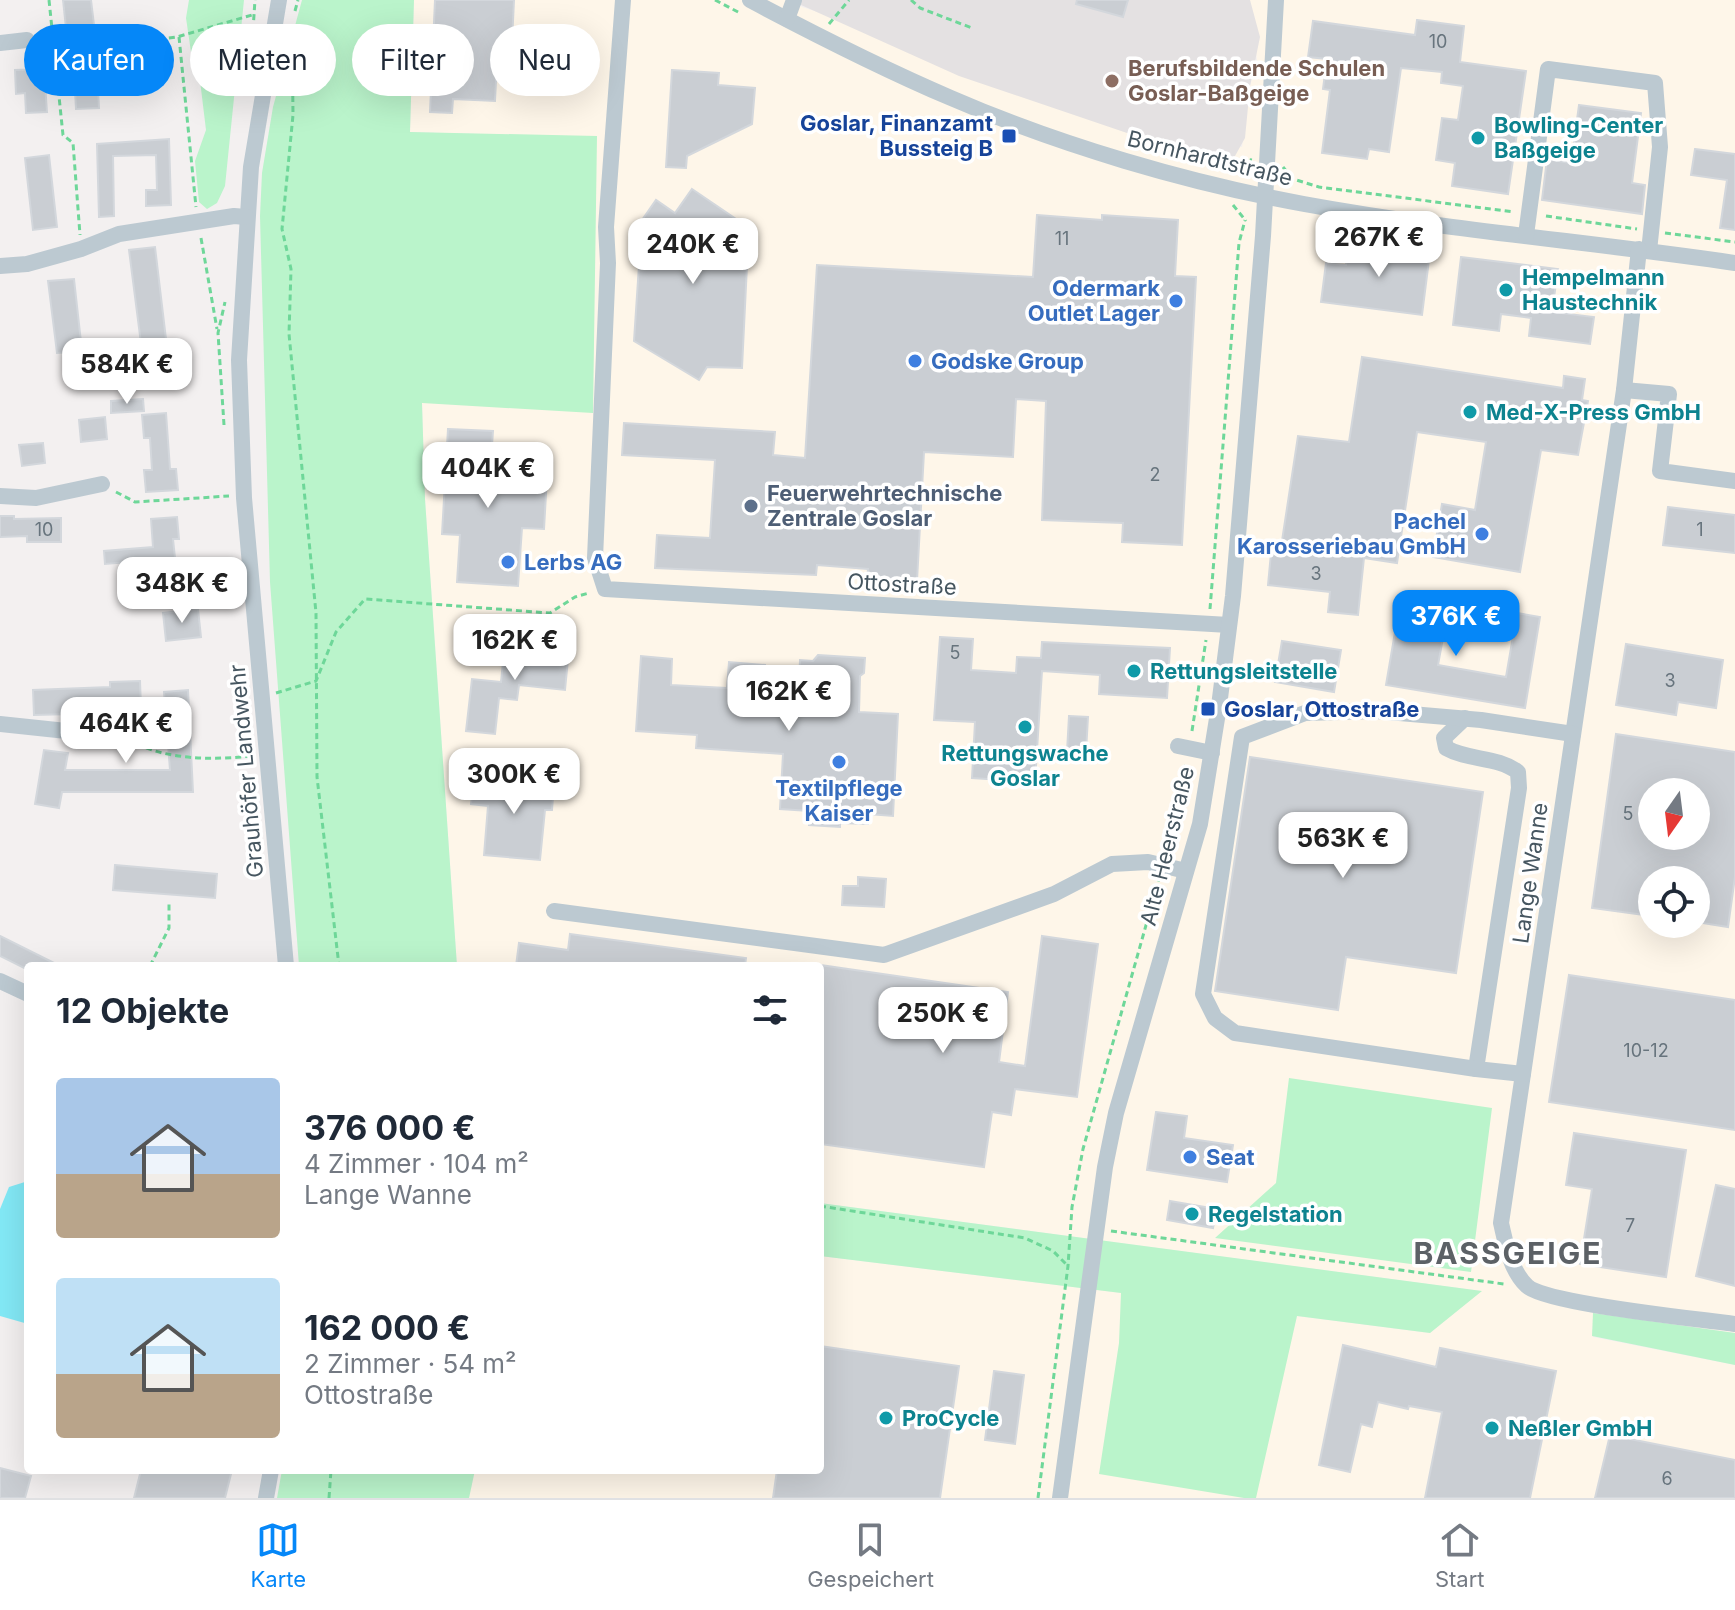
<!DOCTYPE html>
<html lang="de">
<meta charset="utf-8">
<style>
body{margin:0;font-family:Inter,sans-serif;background:#f6f6f7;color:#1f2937;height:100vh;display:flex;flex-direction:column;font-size:30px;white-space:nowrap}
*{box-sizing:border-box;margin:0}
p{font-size:26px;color:#747a83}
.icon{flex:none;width:44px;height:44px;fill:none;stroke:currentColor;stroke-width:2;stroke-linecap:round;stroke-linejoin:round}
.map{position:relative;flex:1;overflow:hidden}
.sheet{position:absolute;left:24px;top:962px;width:800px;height:512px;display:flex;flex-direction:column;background:#fff;border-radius:8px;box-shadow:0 8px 32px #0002}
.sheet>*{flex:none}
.top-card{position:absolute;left:24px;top:24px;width:800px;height:72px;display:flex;gap:16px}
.needle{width:52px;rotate:194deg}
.tools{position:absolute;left:1638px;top:778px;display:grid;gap:16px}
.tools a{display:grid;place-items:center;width:72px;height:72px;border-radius:50%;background:#fff;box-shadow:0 8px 32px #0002;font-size:40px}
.price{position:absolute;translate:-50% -68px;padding:0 18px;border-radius:16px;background:#fff;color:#222;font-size:26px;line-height:52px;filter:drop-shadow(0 2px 4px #0008)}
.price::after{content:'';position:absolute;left:50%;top:48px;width:24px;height:18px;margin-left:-12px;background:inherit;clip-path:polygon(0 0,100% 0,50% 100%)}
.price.on{background:#0587f8;color:#fff}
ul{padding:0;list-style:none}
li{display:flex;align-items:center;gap:24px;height:200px;padding:0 32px}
li span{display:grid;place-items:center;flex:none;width:224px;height:160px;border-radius:8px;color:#555}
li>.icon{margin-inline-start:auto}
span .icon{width:96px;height:96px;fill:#fffc;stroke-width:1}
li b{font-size:34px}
h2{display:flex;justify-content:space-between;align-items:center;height:96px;padding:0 32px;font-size:34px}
.pill{padding:0 28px;border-radius:36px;background:#fff;box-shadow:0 8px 32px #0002;font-size:28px;line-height:72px}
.pill.on{background:#0587f8;color:#fff}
.tabs{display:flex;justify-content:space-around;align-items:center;height:112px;border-top:2px solid #e0e1e3;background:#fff;font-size:22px;color:#747a83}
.tabs a{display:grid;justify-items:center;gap:4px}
.tabs .on{color:#0587f8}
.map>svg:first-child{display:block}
.commercial{fill:#fef6e9;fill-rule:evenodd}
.education{fill:#e4e1e2}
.green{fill:#baf4cb}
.water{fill:#83e9f6}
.building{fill:#caced3;stroke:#d3d7dc;stroke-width:2;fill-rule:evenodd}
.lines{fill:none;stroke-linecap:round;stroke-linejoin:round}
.path{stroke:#6ed799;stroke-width:3;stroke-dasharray:6 4;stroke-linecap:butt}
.minor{stroke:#bcc9d1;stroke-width:16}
.education-dot{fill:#8d6e63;stroke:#fff;stroke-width:3}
.transit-dot{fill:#1a4fb4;stroke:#fff;stroke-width:3}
.culture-dot{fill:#0f9aa8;stroke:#fff;stroke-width:3}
.shop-dot{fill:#3f7fe0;stroke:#fff;stroke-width:3}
.service-dot{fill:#5c6f8a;stroke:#fff;stroke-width:3}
.labels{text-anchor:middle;stroke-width:7;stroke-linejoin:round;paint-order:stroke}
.number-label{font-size:18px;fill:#67747d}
.education-label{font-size:22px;font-weight:bold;fill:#785e54;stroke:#fff;text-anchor:start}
.transit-label{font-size:22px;font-weight:bold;fill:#164399;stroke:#fff;text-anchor:end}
.culture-label{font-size:22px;font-weight:bold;fill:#0d838f;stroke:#fff;text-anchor:start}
.street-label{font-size:22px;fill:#465660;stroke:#fff}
.shop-label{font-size:22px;font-weight:bold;fill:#366cbe;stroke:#fff;text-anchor:start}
.service-label{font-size:22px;font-weight:bold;fill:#4e5e75;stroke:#fff;text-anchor:start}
.district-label{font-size:30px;font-weight:bold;letter-spacing:2px;fill:#5c6166;stroke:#fff}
</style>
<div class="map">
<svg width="1735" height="1498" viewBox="0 0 1735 1498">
<rect width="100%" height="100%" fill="#f3f0f0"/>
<path class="commercial" d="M414 0H790L802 7 1242 147 1250 86 1257 61 1250 0H1735V1333L1593 1313V1337L1735 1365V1498H469L475 1470H820V1256L1122 1293 1283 1368 1297 1316 1430 1333 1481 1291 820 1203V966H457L425 499 422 402 597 137 410 132ZM1652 792H1696V836H1652ZM1652 880H1696V924H1652Z"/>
<polygon class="education" points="790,0 1250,0 1260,37 1250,86 1245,138 1235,156 1226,160 1177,150 959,76"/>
<g class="green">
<polygon points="189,0 244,0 225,186 217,203 207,209 199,202 195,161 206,130 198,64 191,52 186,18"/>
<polygon points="302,0 414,0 410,132 597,136 593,413 422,403 425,499 457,966 299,966 270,582 260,216 262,173 273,107"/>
<polygon points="1289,1078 1492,1108 1471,1272 1215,1238 1276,1183"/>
<polygon points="820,1203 1482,1291 1430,1333 1297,1316 1256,1498 1244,1498 1099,1474 1119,1343 1121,1293 820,1256"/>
<polygon points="1593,1313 1735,1333 1735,1365 1592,1336"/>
<polygon points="282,1470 475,1470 469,1498 277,1498"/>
</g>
<polygon class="water" points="28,1181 28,1324 0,1316 0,1209 9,1187"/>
<g class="building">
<polygon points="63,0 91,0 94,25 66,28"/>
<polygon points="435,0 514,0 512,42 498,41 495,101 453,99 452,113 430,112"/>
<polygon points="1077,0 1128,0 1123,17 1076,4"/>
<polygon points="1417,20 1464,26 1460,62 1526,71 1508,194 1452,186 1455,163 1436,160 1442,118 1458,120 1463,86 1441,83 1442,72 1401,68 1389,152 1369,149 1367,159 1322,153 1330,90 1323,89 1327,59 1308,57 1313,21 1415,35"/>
<polygon points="44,69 47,112 26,113 25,93 16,94 15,70"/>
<polygon points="97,69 99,108 76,109 74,71"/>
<polygon points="672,70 719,73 718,85 755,88 752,124 687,156 686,168 666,167"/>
<polygon points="1579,105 1641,113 1632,183 1645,185 1642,214 1542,200 1547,159 1571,163"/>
<polygon points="169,139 171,205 146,206 146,190 157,190 156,155 113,156 114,216 99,217 97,144"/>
<polygon points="1695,149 1735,154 1735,230 1720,228 1727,180 1691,175"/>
<polygon points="49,155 57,227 33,230 25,158"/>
<polygon points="692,189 742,223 749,224 742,368 707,367 699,380 634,341 642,220 656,200 675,213"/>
<polygon points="1037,215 1102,220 1102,215 1178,220 1175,276 1196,277 1182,545 1122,542 1123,523 1042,520 1046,401 1016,399 1013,457 924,452 917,581 867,578 868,569 817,565 816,575 655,568 657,535 710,538 715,460 622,455 624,423 775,432 773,455 805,458 817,265 1033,277"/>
<polygon points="1349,242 1430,252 1422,315 1321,302 1326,263 1346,265"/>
<polygon points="155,247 168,356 143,359 129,250"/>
<polygon points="1461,257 1558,269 1552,312 1594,317 1590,344 1529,336 1531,318 1501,314 1499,331 1453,325"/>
<polygon points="74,279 82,351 57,353 48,281"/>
<polygon points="1362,357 1563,388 1564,376 1585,379 1582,400 1588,401 1578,455 1541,450 1520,572 1433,557 1442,504 1475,510 1486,442 1417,432 1397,563 1364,558 1358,615 1328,612 1330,592 1268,585 1271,553 1280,554 1298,436 1349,442"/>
<polygon points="143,399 144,411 111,413 111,401"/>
<polygon points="166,413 170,469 176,469 178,490 146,492 144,470 152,470 150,438 144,438 142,415"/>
<polygon points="105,417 107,439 81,442 79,420"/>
<polygon points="448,429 493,431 490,474 547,477 544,529 522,528 518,586 457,582 460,535 442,534"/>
<polygon points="43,443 45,463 22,466 19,445"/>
<polygon points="1668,507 1735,515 1735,553 1663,545"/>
<polygon points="0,516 14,516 14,519 61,518 61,542 27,542 27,536 0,537"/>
<polygon points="177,517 179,539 173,539 177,577 156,579 154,560 105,564 104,551 153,547 151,519"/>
<polygon points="1401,597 1449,605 1438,665 1506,677 1517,613 1540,617 1525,708 1386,685"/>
<polygon points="198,609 201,637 166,641 163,613"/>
<polygon points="940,637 973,639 971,670 1016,673 1017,657 1041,658 1042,642 1170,648 1167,698 1099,694 1100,675 1042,671 1035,782 972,778 975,722 934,720"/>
<polygon points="1282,641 1341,650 1334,692 1275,682"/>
<polygon points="526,642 548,644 568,659 565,690 519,685 517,700 499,698 495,734 466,731 472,679 501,682 504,652"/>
<polygon points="1626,644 1723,660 1716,708 1678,702 1676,715 1616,705"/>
<polygon points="818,655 865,658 864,673 860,676 859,712 898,714 893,816 868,814 868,824 840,823 840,827 809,825 810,811 780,809 783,754 696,748 697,735 636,731 641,656 672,659 671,685 727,688 729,662 765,665 763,705 798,708 800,660 813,661"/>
<polygon points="140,681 141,707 111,707 111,713 34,715 33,690 110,687 110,682"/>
<polygon points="188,690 193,792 62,792 59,808 35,804 44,750 68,753 65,770 170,770 164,692"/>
<polygon points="1069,716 1088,717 1086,752 1067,752"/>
<path d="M1616 734 1735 752V877L1728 927 1696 922V880H1652V916L1592 908ZM1652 792H1696V836H1652Z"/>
<polygon points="1250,757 1483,792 1456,973 1346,957 1338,1010 1215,991"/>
<polygon points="474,777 554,784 552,810 545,810 540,860 484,855 488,806 471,804"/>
<polygon points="115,865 217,874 215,898 113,890"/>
<polygon points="858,877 886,879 884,907 842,905 843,886 858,886"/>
<polygon points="570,934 746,958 745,966 516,966 519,943 568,950"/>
<polygon points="0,936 60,966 28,966 28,970 0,956"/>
<polygon points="1042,936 1098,944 1077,1097 1015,1089 1011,1115 992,1112 984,1167 820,1144 820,965 1008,992 999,1062 1025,1066"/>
<polygon points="1569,975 1735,1000 1735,1130 1549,1102"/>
<polygon points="1156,1112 1187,1116 1184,1138 1233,1145 1227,1182 1147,1170"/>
<polygon points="1574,1133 1686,1150 1666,1277 1580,1264 1592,1189 1566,1185"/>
<polygon points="1716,1185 1735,1189 1735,1286 1696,1276"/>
<polygon points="1170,1201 1217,1209 1213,1228 1167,1220"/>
<polygon points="1343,1345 1436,1367 1440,1348 1556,1371 1530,1498 1425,1498 1442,1412 1409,1406 1408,1409 1378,1402 1372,1427 1361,1424 1350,1472 1319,1465"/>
<polygon points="820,1346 959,1366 940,1498 773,1498 777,1470 820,1470"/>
<polygon points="994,1371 1024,1375 1015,1444 985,1440"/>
<polygon points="1610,1435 1735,1460 1735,1498 1595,1498"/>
<polygon points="0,1468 31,1476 25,1498 0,1498"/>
<polygon points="141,1470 232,1470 225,1498 134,1498"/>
</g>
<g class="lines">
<g class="path">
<polyline points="49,0 63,135 73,143 80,235"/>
<polyline points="715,0 740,13"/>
<polyline points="911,0 920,8 972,28"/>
<polyline points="295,11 298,0"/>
<polyline points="829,24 849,0"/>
<polyline points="292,26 293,115 282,229 291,269 289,334 316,613 317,777 339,966"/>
<polyline points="179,37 196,207"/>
<polyline points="41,47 56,53 177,37 252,15"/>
<polyline points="251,60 255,0"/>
<polyline points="1142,148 1227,164 1243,159 1252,160"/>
<polyline points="1283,167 1293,179 1319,187 1514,212"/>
<polyline points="1233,205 1246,221"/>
<polyline points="1546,216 1637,229"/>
<polyline points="1665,233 1735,242"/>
<polyline points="201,238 217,329"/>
<polyline points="224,425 218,333 225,302"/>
<polyline points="116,492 135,502 229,496"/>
<polyline points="1210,609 1239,243 1245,220"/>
<polyline points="276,693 316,681 336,632 365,599 550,613 575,597 589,593"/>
<polyline points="1192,731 1206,640"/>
<path d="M137 744C170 760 214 760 251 756"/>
<polyline points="1167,849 1186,763"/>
<polyline points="150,966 169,928 169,903"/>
<polyline points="820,1206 1025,1238 1053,1251 1068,1266"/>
<polyline points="1111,1231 1504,1284"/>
<polyline points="329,1498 331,1470"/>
<polyline points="1038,1498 1068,1266 1072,1207 1083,1149 1159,879"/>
</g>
<g class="minor">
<polyline points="279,0 251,167 239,360 244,498 286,966"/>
<polyline points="623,0 606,227 608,263 595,558 605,589 1229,625"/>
<path d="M750 0C816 35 883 69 951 98 1059 145 1188 183 1304 204 1446 230 1592 242 1735 263"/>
<polyline points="787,19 794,0"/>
<polyline points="0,43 27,40"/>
<polyline points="1526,235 1548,69 1655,83 1660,147 1649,251"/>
<path d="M1639 249 1624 390 1501 1223C1506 1244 1510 1270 1527 1286 1546 1304 1700 1319 1735 1324"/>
<polyline points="0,266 27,264 81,249 119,234 234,216 246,217"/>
<polyline points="1624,390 1669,394 1660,471 1735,481"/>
<polyline points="0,496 36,498 102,484"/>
<path d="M1465 718 1444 738 1446 748C1469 761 1497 756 1518 772L1519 788 1476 1069 1523 1074"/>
<polyline points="0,724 123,737"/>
<polyline points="1178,746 1212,753"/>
<polyline points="554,911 884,955 1054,894 1112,864 1148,862 1186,871"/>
<polyline points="0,981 28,994"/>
<polyline points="1476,1069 1235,1033 1215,1018 1203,994 1242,737 1305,713 1376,711 1481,720 1573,734"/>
<polyline points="266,1498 271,1470"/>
<polyline points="1060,1498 1105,1167 1116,1113 1200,824 1219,706 1233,596 1263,236 1276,0"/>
</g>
</g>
<circle class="education-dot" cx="1112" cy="81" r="8"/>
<g class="transit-dot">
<rect x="1001" y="128" width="16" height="16" rx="4"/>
<rect x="1200" y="701" width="16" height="16" rx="4"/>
</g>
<g class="culture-dot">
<circle cx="1478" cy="138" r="8"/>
<circle cx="1506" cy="290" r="8"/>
<circle cx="1470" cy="412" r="8"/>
<circle cx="1134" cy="671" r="8"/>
<circle cx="1025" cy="727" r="8"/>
<circle cx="1192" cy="1214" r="8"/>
<circle cx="886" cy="1418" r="8"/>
<circle cx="1492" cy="1428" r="8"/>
</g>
<g class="shop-dot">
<circle cx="1176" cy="301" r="8"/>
<circle cx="915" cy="361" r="8"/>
<circle cx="1482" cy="534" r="8"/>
<circle cx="508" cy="562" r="8"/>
<circle cx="839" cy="762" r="8"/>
<circle cx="1190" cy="1157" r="8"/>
</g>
<circle class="service-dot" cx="751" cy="506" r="8"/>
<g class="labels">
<g class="number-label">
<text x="1438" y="48">10</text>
<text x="1062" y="245">11</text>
<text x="1155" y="481">2</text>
<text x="44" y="536">10</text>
<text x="1700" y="536">1</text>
<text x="1316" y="580">3</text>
<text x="955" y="659">5</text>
<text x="1670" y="687">3</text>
<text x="1628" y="820">5</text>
<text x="1646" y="1057">10-12</text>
<text x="1630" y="1232">7</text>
<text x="1667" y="1485">6</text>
</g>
<g class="education-label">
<text x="1128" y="76">Berufsbildende Schulen<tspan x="1128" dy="25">Goslar-Baßgeige</tspan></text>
</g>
<g class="transit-label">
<text x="993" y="131">Goslar, Finanzamt<tspan x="993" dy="25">Bussteig B</tspan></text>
<text x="1224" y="717" text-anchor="start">Goslar, Ottostraße</text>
</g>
<g class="culture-label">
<text x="1494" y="133">Bowling-Center<tspan x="1494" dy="25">Baßgeige</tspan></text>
<text x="1522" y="285">Hempelmann<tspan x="1522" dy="25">Haustechnik</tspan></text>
<text x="1486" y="420">Med-X-Press GmbH</text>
<text x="1150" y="679">Rettungsleitstelle</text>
<text x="1025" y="761" text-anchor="middle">Rettungswache<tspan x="1025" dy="25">Goslar</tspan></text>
<text x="1208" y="1222">Regelstation</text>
<text x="902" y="1426">ProCycle</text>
<text x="1508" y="1436">Neßler GmbH</text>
</g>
<g class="street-label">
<text transform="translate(1210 158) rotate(14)" y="8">Bornhardtstraße</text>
<text transform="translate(902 584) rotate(3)" y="8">Ottostraße</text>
<text transform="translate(246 771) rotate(-95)" y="8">Grauhöfer Landwehr</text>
<text transform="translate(1167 846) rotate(-76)" y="8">Alte Heerstraße</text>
<text transform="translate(1530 873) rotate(-82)" y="8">Lange Wanne</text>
</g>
<g class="shop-label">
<text x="1160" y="296" text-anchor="end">Odermark<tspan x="1160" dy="25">Outlet Lager</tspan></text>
<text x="931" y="369">Godske Group</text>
<text x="1466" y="529" text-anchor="end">Pachel<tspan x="1466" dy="25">Karosseriebau GmbH</tspan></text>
<text x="524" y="570">Lerbs AG</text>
<text x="839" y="796" text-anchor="middle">Textilpflege<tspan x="839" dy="25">Kaiser</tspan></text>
<text x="1206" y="1165">Seat</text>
</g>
<g class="service-label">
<text x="767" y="501">Feuerwehrtechnische<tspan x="767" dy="25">Zentrale Goslar</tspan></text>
</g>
<g class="district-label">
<text x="1508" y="1264">BASSGEIGE</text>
</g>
</g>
</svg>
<div class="tools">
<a><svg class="needle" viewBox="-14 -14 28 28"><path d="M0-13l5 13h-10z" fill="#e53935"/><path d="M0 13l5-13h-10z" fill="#747a83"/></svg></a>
<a><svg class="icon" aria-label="locate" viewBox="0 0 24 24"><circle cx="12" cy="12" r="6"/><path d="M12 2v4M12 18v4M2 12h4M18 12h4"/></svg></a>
</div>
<b class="price" style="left:1379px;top:279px">267K €</b>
<b class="price" style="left:693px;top:286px">240K €</b>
<b class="price" style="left:127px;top:406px">584K €</b>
<b class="price" style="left:488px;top:510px">404K €</b>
<b class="price" style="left:182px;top:625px">348K €</b>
<b class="price on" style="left:1456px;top:658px">376K €</b>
<b class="price" style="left:515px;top:682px">162K €</b>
<b class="price" style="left:789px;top:733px">162K €</b>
<b class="price" style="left:126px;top:765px">464K €</b>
<b class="price" style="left:514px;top:816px">300K €</b>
<b class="price" style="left:1343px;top:880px">563K €</b>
<b class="price" style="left:943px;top:1055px">250K €</b>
<div class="top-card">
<a class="pill on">Kaufen</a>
<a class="pill">Mieten</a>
<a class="pill">Filter</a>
<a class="pill">Neu</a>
</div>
<section class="sheet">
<h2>12 Objekte<svg class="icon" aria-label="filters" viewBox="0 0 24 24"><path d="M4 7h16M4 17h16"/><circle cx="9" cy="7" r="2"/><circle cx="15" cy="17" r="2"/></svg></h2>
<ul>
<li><span style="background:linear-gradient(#a9c7e8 60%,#b9a48a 0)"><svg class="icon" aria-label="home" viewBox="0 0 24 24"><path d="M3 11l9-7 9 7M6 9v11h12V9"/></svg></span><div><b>376 000 €</b><p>4 Zimmer · 104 m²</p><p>Lange Wanne</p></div></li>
<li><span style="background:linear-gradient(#bfe0f5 60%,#b9a48a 0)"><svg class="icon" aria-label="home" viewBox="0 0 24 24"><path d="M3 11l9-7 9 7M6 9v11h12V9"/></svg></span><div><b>162 000 €</b><p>2 Zimmer · 54 m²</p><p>Ottostraße</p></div></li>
</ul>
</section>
</div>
<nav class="tabs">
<a class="on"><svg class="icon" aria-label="map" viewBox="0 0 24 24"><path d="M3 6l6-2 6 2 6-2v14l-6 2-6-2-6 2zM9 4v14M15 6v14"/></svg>Karte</a>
<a><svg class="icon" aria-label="saved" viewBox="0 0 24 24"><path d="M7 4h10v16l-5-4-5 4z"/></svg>Gespeichert</a>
<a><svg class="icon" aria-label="home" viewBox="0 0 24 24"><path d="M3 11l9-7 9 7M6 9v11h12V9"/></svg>Start</a>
</nav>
